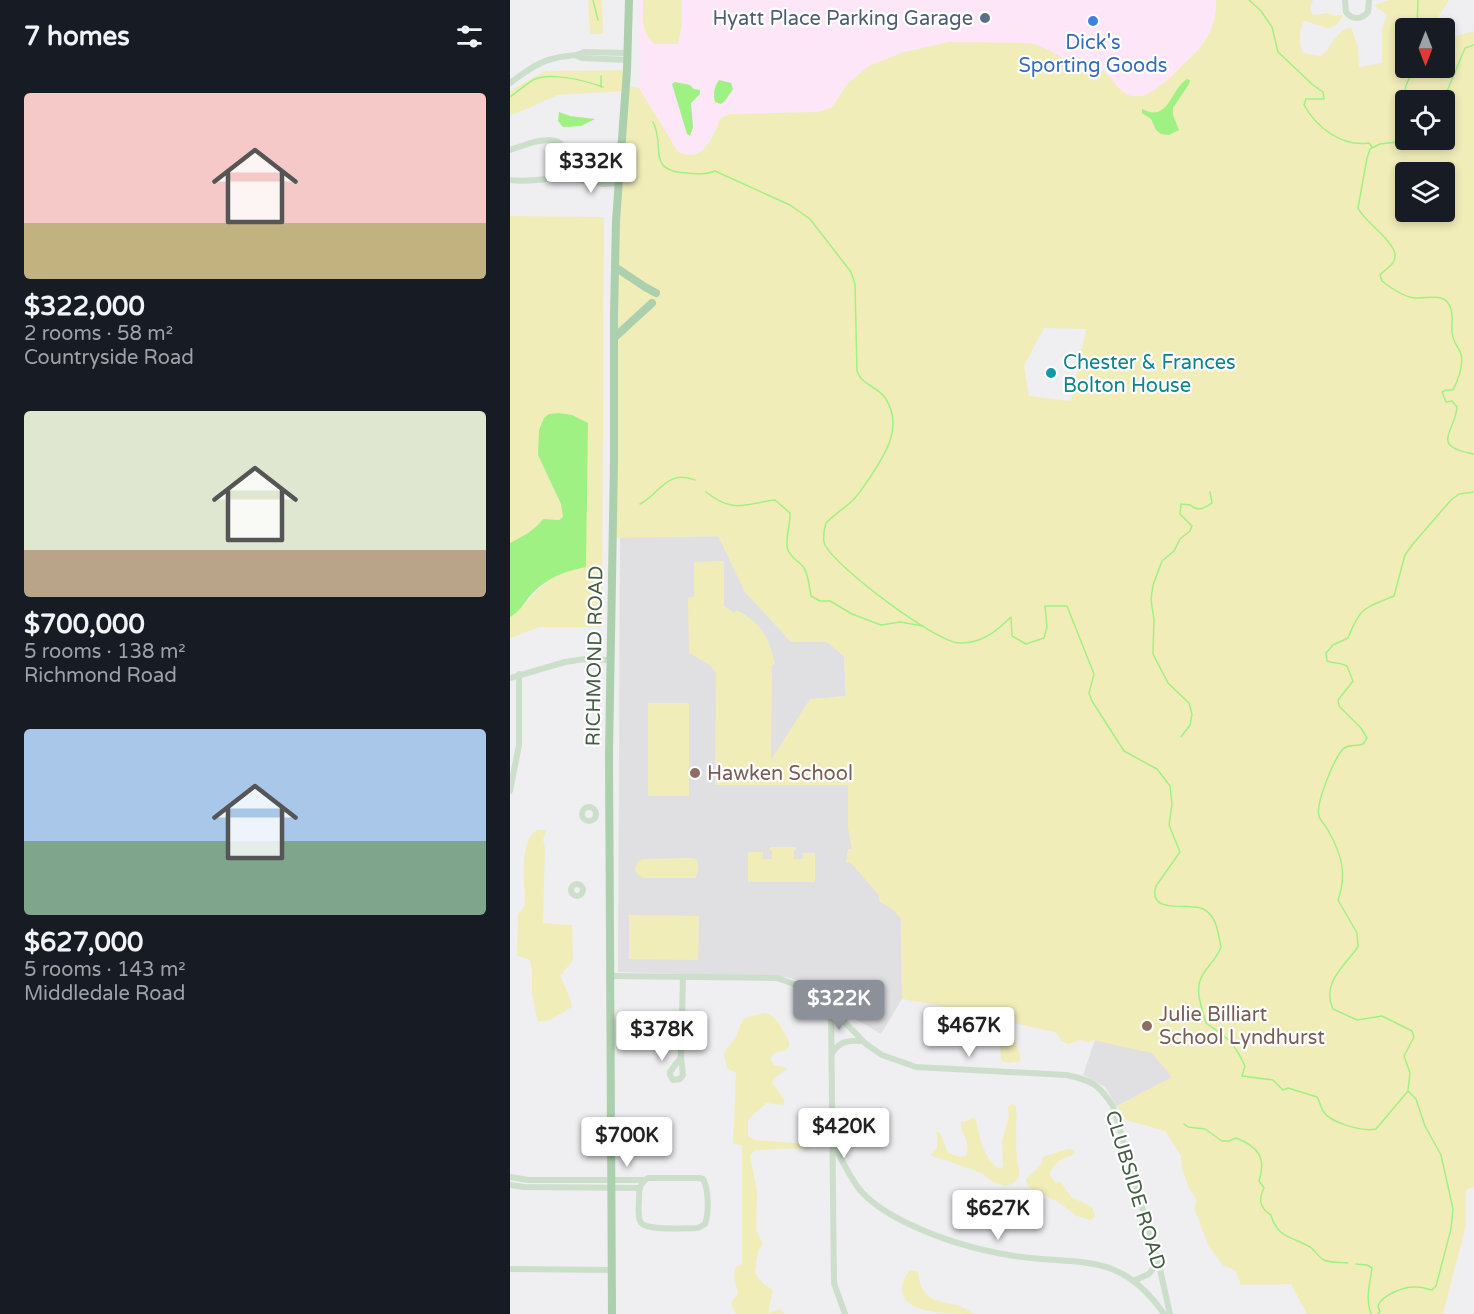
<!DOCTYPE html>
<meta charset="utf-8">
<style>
body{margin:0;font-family:"Varela Round",sans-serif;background:#20242c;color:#f1f3f6;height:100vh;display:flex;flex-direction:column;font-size:22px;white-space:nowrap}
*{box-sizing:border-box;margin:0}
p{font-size:20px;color:#9ea1a6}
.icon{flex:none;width:33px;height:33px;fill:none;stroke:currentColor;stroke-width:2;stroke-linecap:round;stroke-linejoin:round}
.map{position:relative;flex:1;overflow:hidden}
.panel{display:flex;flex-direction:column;background:#171b24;width:510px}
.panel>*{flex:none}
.needle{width:39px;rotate:180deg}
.buttons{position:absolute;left:885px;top:18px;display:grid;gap:12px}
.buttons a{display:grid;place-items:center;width:60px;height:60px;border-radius:6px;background:#171b24;box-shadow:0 3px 9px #0003;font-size:30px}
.price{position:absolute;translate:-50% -51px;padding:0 14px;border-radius:6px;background:#fff;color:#222;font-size:20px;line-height:39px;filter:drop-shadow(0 2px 3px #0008)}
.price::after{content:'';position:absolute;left:50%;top:36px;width:18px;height:14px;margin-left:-9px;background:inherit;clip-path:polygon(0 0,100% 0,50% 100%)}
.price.on{background:#8c9099;color:#fff}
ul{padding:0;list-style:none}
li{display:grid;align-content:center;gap:12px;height:318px;padding:0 24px}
li span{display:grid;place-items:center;height:186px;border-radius:6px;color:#555}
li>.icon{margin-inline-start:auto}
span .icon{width:108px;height:108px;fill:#fffc;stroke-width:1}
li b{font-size:26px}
h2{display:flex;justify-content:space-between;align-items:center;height:72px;padding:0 24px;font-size:26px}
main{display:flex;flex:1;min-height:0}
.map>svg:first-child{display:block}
.commercial{fill:#fde6f7}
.education{fill:#e0e0e2}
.green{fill:#f1edb9;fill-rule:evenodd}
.water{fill:#a0f183}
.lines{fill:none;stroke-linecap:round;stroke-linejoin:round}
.stream{stroke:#a0f183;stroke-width:1.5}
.minor{stroke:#cbdfcb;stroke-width:6}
.major{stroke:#accfad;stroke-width:8}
.service-dot{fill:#5c6f8a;stroke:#fff;stroke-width:2}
.shop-dot{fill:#3f7fe0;stroke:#fff;stroke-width:2}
.culture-dot{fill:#0f9aa8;stroke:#fff;stroke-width:2}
.education-dot{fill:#8d6e63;stroke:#fff;stroke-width:2}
.labels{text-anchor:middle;stroke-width:4.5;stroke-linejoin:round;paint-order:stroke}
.service-label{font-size:20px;fill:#4e5e75;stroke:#fff;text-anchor:end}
.shop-label{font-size:20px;fill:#366cbe;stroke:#fff}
.culture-label{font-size:20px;fill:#0d838f;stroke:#fff;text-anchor:start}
.street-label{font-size:20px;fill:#455d45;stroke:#fff}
.education-label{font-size:20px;fill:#785e54;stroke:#fff;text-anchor:start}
</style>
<main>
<section class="panel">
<h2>7 homes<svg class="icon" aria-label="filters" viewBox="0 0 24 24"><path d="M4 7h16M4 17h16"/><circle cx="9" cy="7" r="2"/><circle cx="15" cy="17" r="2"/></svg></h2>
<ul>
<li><span style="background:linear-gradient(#f6c9c9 70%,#c2b280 0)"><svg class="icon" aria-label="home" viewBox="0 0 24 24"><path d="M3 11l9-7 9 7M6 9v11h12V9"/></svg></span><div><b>$322,000</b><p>2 rooms · 58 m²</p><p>Countryside Road</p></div></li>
<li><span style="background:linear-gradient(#dfe7d0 75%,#b9a48a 0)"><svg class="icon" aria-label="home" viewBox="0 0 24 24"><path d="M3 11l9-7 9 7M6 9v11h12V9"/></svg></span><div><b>$700,000</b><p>5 rooms · 138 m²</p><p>Richmond Road</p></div></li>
<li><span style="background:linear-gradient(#a9c7e8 60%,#7fa58c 0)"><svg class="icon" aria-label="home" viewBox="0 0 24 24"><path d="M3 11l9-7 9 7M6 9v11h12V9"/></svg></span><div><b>$627,000</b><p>5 rooms · 143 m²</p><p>Middledale Road</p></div></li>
</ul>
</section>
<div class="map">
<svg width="964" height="1314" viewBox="0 0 964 1314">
<rect width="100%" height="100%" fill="#efeef1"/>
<polygon class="commercial" points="130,0 706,0 706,5 705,18 701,32 688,51 680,161 589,69 569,67 530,46 521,43 439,42 409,48 359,66 338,83 322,107 308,112 219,115 211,118 194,149 188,155 178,156 168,152 129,88"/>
<g class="education">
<polygon points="241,536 303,630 334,656 336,696 260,785 338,785 338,828 391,896 392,999 371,1034 342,1017 297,982 275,977 108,972 110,537"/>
<polygon points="568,1012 708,1054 607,1106 595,1087 573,1075 585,1040"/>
</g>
<g class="green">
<polygon points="78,0 92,0 93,34 80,34"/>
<path d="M133 0H172V25L168 44H144C131 31 133 17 133 0Z"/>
<path d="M706 0H803L800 9 803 15 819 13 824 16 832 15 833 17 826 25 819 28 794 21C789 31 788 43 793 53L811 56C823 46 825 31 841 27L848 47 849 67 872 63V28L877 15 864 5 880 0H939L928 17 930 28H896V68H934L935 35 943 37 964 31V1187L956 1190V1225L933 1314H797L781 1284 731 1285 726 1271 713 1265 699 1247 684 1208 687 1201 679 1188 672 1169 671 1156 655 1131 616 1120 607 1106 662 1077 642 1053 583 1040 578 1043 571 1040 558 1044 552 1041 545 1032 504 1023C500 1035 511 1048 510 1061L499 1063 492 1061C489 1051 492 1038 487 1029 476 1010 413 1003 392 999L391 919 383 910 369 901V895L340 862 336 863 338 849H342L338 828V785H205L206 673 200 665 179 653 178 598 184 597V562L214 561V606L224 613 227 610C252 624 258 636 265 664L262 665 261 760 300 699 336 696 334 656 317 642H281L235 592 208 536 103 538 104 315 115 91 48 95 0 116V91L35 71 117 70 116 86 129 88 168 152C195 163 201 139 211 118L219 114 308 112 322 107 338 83 359 66 391 53 439 42 521 43C538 48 551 58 567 66 574 69 583 66 589 69 599 73 605 85 613 92 635 109 663 74 678 60 696 43 707 26 706 0ZM896 100H934V140H896ZM896 172H934V212H896ZM534 328 576 329 561 401 519 396 514 366Z"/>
<path d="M0 216 94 217 92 627H30L0 638V617C14 608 22 593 37 583L0 582Z"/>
<rect x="138" y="703" width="41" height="93"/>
<path d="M27 830H36L33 840 35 849 33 923 62 925 63 960 50 976 60 998 62 1007 40 1020 28 1022 22 994V971L20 960 7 956 8 914 15 906C15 886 8 842 27 830Z"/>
<polygon points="260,847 286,847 286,850 284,850 284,859 293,859 293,853 305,853 305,882 238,882 238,852 253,852 253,859 262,859 262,850 260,850"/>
<path d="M181 858 186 859C190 864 188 872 185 878H134L128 875 125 870 127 863 132 859Z"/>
<polygon points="119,915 189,916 188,960 119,959"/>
<path d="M253 1013C267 1013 273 1032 280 1043L277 1050 264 1053 260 1058 264 1065 278 1068 267 1076 262 1082 274 1099V1105L256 1103 238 1120V1136L245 1140 298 1144 302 1148 246 1150 240 1155 247 1192 246 1230 253 1244 248 1251 245 1274 255 1285 263 1290 258 1313 270 1309 274 1314H225L221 1302 228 1294 224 1279 225 1268 232 1264V1145L223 1144 226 1073 217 1068 214 1054 218 1046 225 1039 233 1019Z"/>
<path d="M502 1104 506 1107C507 1124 505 1142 507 1160 508 1166 511 1173 508 1178 505 1183 500 1184 496 1186L483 1182 472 1173 420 1155 427 1148V1136L425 1132 430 1133 438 1153 450 1157 457 1155C460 1136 450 1137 451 1122L458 1121 462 1117 466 1120C469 1137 474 1160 490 1169L493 1166 492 1141 499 1116 498 1107Z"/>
<path d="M559 1149 563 1150 565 1154C553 1158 544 1162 539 1174L545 1182H551L561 1197 582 1207 585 1216 581 1220 567 1216 548 1202 518 1187 516 1179 530 1166 534 1156Z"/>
<path d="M400 1270 408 1272C413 1314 441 1294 463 1314 442 1314 395 1314 392 1292 391 1283 395 1276 400 1270Z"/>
</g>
<g class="water">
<path d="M677 79 680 80 679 84 663 108V115L669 130 659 135 651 134 646 130 641 119 632 113V109C659 123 660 90 677 79Z"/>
<path d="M209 80 221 83 223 89 215 101 211 104 205 102C203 94 204 87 209 80Z"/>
<polygon points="165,82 180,85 184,89 190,90 190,94 181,103 183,127 180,136 177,134 162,84"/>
<polygon points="49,112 60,116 85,119 71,126 53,127 48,121"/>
<path d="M49 413 62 415 78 423 76 567C52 572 36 578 19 597 13 605 9 612 0 617V543C13 536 24 531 33 519L49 520 53 517 51 504 28 455 29 430 34 418 39 414Z"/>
</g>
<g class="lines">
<g class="stream">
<polyline points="83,0 88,20"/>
<path d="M739 0 751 11 762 27 768 52 803 85 813 92 814 99H796L794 105C807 128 832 147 859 143L862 147"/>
<polyline points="907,28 908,0"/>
<polyline points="91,76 91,87"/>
<path d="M0 97C8 91 15 85 23 80 39 71 76 81 93 87"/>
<path d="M898 100C890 89 900 79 905 68"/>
<polyline points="926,100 938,89 955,48 964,45"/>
<path d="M896 119 887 142 870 144 860 149 857 158 848 208C854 222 887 242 885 257 884 266 875 269 870 275L872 281C881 288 893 297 905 298 919 299 936 291 941 309 944 319 940 328 943 337 944 343 949 348 951 354 954 366 948 380 943 390H936L932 392 936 402 942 401 947 407C945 433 919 446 964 454"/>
<path d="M143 122C156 147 135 171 177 173 188 174 195 175 205 171L280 205 300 219 341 272 345 284 347 371C352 386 368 386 376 399 393 427 376 453 361 476 355 484 349 495 341 502 333 509 324 515 316 523 314 530 312 538 315 545 327 568 424 641 449 643 471 644 487 631 501 617L502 636 516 644 534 638 537 627 535 606H557L584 674 579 693 582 701 614 751 647 769 660 786 662 804 659 825 670 852 646 886C637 916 681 902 693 909 707 915 708 934 711 947 707 959 698 965 692 976 684 991 692 1008 696 1023 718 1039 723 1040 735 1066L732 1076 763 1080 773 1090 778 1088 807 1097C810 1101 810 1106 813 1111 820 1123 853 1132 866 1129L898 1091 906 1099 915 1126 931 1155 943 1209 941 1229 926 1286 922 1290C917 1289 912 1287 907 1287 894 1286 872 1295 868 1306L870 1312 868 1314"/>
<path d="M196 492C224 514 233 504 265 500L280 513C281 524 274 541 278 550 281 558 290 562 294 568 299 576 299 587 301 596L310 601H320L342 614 371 625 390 622 413 626"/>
<path d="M130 504C149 495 156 469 185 480"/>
<path d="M671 737 680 725 682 714 679 703 658 683 643 654 644 619 641 600 643 585 652 561 664 551 670 539 680 531 682 526 670 514 671 504 680 505C688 512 695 508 702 503L700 492"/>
<path d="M898 1090 900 1073 894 1056 904 1037 902 1031 872 1016 847 1020 823 1009C811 984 834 966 848 947L847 933 828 900C837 875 832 855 819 832 817 827 811 822 809 816 805 804 824 760 832 750 838 743 846 747 853 744L857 738 851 728 829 706 828 700 843 681 837 666C830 662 825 664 817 661L816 653 823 645 838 638C851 606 853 609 884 596L895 555 902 545 941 500 949 494 964 492"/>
<path d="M674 1124 678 1127 695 1129 712 1141H719L726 1138C747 1146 757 1157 749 1181L754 1188C748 1200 750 1208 761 1215 767 1238 783 1237 800 1247 805 1250 808 1257 814 1260 820 1263 831 1262 838 1263"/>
<path d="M846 1264 857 1265 862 1268C860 1284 855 1298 861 1314"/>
</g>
<g class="minor">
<path d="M835 0 836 12C842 20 851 20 858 12L859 0"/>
<polyline points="67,56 72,58 118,60"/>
<path d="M0 83C14 73 29 61 46 58 56 55 65 57 74 52L118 53"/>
<path d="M0 150C33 138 65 127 55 178"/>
<polyline points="58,178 94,184 108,183"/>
<path d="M0 180C36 185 74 165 108 183"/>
<polyline points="0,678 55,662 75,659 101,660"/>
<polyline points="0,791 9,745 9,674"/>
<circle cx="79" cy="814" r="7"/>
<circle cx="67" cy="890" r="6"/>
<path d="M100 976 267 978 298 989 310 997 356 1044 372 1055 406 1067 556 1075C582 1080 589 1085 603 1106L649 1265 660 1314"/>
<polyline points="321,1008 324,1283 335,1314"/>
<path d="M322 1053C330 1041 339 1040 352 1041"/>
<polyline points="171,1057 173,1075 170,1079 163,1080 160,1075 160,1072 171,1057 173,977"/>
<path d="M322 1142C331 1158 339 1176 350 1190 362 1204 382 1216 399 1224 432 1240 467 1250 504 1256 570 1266 610 1250 654 1314"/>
<polyline points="0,1177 18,1180 134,1180"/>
<path d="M138 1178H189L193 1179C199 1190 199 1213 195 1224L188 1228C176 1228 138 1231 131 1223 127 1217 129 1205 129 1199 129 1189 129 1184 138 1178Z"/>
<polyline points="0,1185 14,1187 129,1188"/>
<polyline points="0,1269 102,1270"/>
<polyline points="623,1281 639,1274 648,1261"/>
</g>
<g class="major">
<polyline points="105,267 135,287 146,293"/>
<polyline points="105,337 142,303"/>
<polyline points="102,1314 99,754 104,461 104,315 106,221 117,70 119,0"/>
</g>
</g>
<circle class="service-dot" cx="475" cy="18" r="6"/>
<circle class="shop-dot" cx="583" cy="21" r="6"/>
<circle class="culture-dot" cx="541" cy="373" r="6"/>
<g class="education-dot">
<circle cx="185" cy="773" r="6"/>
<circle cx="637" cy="1026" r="6"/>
</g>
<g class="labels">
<g class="service-label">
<text x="463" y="25">Hyatt Place Parking Garage</text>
</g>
<g class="shop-label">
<text x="583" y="49">Dick's<tspan x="583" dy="23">Sporting Goods</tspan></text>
</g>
<g class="culture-label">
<text x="553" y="369">Chester &amp; Frances<tspan x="553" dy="23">Bolton House</tspan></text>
</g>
<g class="street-label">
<text transform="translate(84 656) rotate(-89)" y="7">RICHMOND ROAD</text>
<text transform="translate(626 1190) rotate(73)" y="7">CLUBSIDE ROAD</text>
</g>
<g class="education-label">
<text x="197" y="780">Hawken School</text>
<text x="649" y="1021">Julie Billiart<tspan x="649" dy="23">School Lyndhurst</tspan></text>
</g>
</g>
</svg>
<div class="buttons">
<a><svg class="needle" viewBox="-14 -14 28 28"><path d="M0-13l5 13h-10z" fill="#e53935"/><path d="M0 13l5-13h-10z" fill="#9ea1a6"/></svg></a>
<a><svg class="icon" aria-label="locate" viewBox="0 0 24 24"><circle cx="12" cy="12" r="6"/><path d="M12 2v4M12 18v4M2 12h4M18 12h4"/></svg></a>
<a><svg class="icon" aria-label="layers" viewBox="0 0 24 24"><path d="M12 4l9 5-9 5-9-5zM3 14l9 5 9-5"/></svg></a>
</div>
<b class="price" style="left:81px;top:194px">$332K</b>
<b class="price on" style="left:329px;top:1031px">$322K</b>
<b class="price" style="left:459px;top:1058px">$467K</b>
<b class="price" style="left:152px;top:1062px">$378K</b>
<b class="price" style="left:334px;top:1159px">$420K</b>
<b class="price" style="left:117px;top:1168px">$700K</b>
<b class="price" style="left:488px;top:1241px">$627K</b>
</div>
</main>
